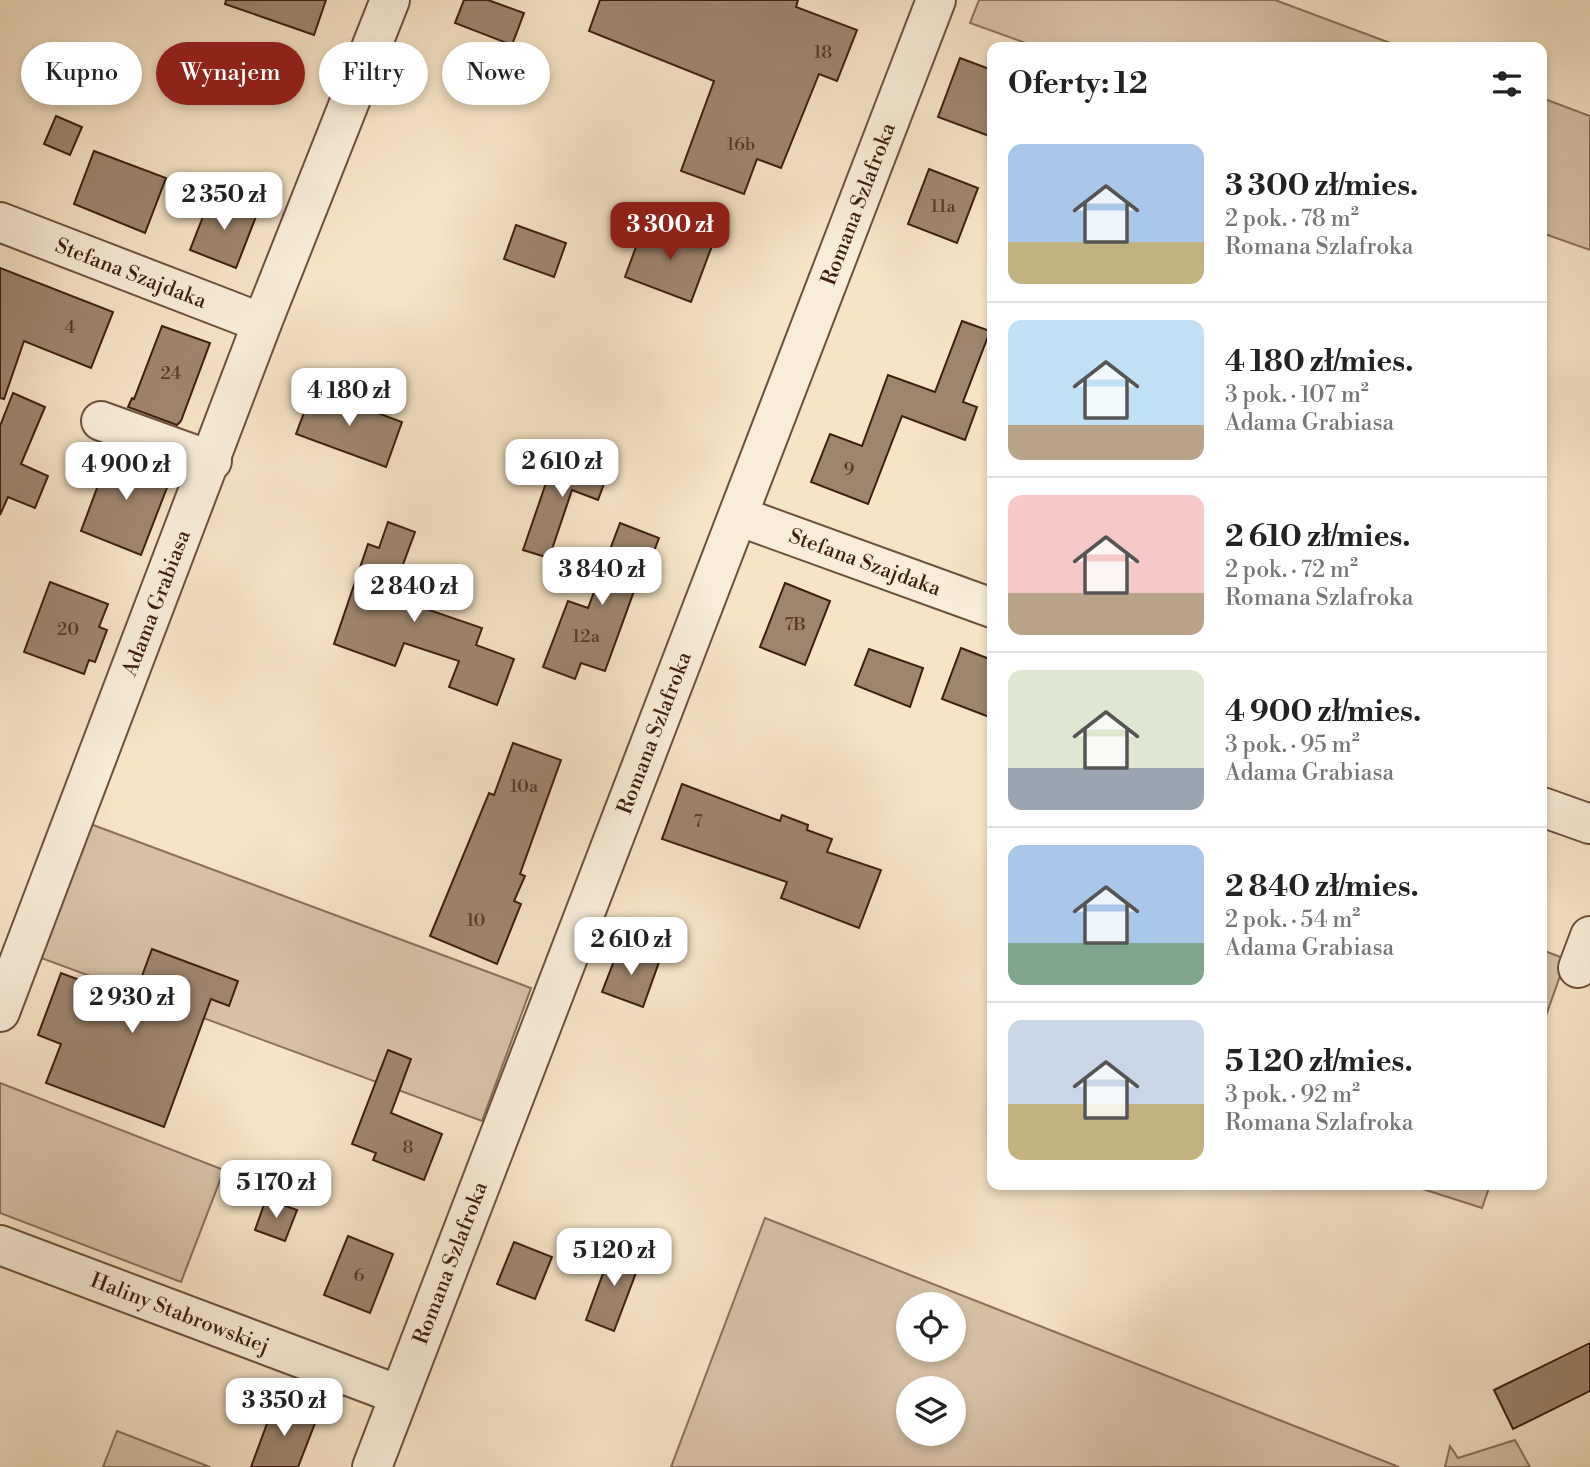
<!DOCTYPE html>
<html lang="pl">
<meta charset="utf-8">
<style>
body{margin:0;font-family:"Libre Bodoni",serif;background:#f2f2f2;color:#222;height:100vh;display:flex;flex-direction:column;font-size:26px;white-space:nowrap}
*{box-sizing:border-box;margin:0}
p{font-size:23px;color:#767676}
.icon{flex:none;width:38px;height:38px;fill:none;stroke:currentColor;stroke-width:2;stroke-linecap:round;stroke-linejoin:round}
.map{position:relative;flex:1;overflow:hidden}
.details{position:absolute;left:987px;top:42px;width:560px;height:1148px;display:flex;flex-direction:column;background:#fff;border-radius:14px;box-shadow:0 4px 10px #0003}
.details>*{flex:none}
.guide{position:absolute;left:21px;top:42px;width:665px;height:63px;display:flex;gap:14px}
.fabs{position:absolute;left:896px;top:1292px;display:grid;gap:14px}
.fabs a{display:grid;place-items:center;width:70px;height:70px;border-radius:50%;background:#fff;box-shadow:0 4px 10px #0003;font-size:35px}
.price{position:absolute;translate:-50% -60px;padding:0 16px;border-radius:14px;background:#fff;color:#222;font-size:23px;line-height:46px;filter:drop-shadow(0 2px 4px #0008)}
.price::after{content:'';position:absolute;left:50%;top:42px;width:21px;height:16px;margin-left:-10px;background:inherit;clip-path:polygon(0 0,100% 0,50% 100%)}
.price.active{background:#8f2418;color:#fff}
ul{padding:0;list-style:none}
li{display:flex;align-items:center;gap:21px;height:175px;padding:0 21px}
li+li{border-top:2px solid #e0e0e0}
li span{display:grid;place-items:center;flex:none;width:196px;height:140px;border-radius:14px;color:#555}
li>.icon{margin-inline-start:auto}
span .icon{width:84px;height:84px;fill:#fffc;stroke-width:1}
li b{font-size:30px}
h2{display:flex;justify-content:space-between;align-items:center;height:84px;padding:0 21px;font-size:30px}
.tag{padding:0 24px;border-radius:32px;background:#fff;box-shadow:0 4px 10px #0003;font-size:24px;line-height:63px}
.tag.active{background:#8f2418;color:#fff}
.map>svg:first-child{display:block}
.green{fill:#d7c2a6;stroke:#8b705a;stroke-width:2;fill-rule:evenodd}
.building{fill:#9e856d;stroke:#3f1e0e;stroke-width:2}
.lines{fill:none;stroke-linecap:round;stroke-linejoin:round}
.minor-casing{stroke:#6d503c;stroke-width:42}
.minor{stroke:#f9edd9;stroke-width:38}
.labels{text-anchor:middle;stroke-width:5;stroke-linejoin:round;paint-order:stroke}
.number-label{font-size:18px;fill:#573826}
.street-label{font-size:21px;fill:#3f1e0e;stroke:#f9edd9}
</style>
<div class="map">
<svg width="1590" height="1467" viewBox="0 0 1590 1467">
<rect width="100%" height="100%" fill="#f6e4c5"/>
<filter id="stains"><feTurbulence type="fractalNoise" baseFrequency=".00286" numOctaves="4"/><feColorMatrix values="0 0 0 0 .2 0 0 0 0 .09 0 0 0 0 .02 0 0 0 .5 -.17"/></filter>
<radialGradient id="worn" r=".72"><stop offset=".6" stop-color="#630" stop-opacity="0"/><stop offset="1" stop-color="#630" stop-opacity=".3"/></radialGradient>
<g class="green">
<polygon points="979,0 1275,0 1401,47 1037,47 970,23"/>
<polygon points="1542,98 1590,116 1590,250 1542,233"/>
<polygon points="85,822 531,988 482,1121 33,955"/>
<polygon points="1542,950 1566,959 1542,1027"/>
<polygon points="0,1083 224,1170 181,1282 0,1213"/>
<polygon points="1410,1185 1490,1185 1482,1208"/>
<path d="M765 1218 1399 1467H671ZM908 1304H954V1349H908ZM908 1388H954V1433H908Z"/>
<polygon points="117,1431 210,1467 103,1467"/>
<polygon points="1515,1440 1530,1467 1445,1467 1450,1446 1458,1458"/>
</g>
<g class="building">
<polygon points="226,0 326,0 314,35 225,4"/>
<polygon points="464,0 488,0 524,13 512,45 455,23"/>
<polygon points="600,0 798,0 796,7 857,30 837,81 819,74 781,168 757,159 744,194 681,171 714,81 589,31"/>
<polygon points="960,58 992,70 992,137 938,117"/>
<polygon points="56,116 82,127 70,155 44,144"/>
<polygon points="94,151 166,178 145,233 74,204"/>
<polygon points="929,169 978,188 957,243 908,224"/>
<polygon points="211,196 257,214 236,268 190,250"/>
<polygon points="663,224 713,243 691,302 625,277 641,233 658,239"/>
<polygon points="516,225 566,243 554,277 504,259"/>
<polygon points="0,268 113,312 91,368 24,341 4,399 0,398"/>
<polygon points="962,321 990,331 963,402 977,407 965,440 902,416 868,504 811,482 830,434 862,446 888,375 935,392"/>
<polygon points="162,326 210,343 181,421 177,425 128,407 132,398 134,399"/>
<polygon points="313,389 402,422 386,467 296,434"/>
<polygon points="13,393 45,407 21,464 48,476 35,508 8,497 0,515 0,426"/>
<polygon points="112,448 161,466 156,480 168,485 141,555 81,531"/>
<polygon points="557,451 609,470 598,500 572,490 549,558 523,550"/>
<polygon points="388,522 415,532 391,597 482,628 476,645 514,659 497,705 449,687 459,661 404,643 395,666 334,644 368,544 379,548"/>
<polygon points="620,523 659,538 641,585 637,583 605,671 581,663 575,679 543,667 568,601 588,608"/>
<polygon points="50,582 108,604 99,627 107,630 95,662 89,660 84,674 24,652"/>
<polygon points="785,583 830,601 805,665 760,647"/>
<polygon points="961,648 992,660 992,718 942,699"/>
<polygon points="869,649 923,668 910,707 855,685"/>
<polygon points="513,743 561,760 520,874 525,876 514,901 521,904 497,964 430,936 489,793 494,795"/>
<polygon points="682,784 780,821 782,815 808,825 807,830 832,839 827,852 881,870 859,928 781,898 787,882 662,839"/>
<polygon points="619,948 659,962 643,1007 602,992"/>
<polygon points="152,949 238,981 229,1006 211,999 164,1127 46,1083 61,1044 38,1035 61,973 133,1000"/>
<polygon points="388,1050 411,1059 391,1113 442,1134 424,1180 373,1160 376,1153 352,1144"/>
<polygon points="266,1199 297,1210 285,1241 255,1230"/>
<polygon points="348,1236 393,1254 370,1313 324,1295"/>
<polygon points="514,1242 552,1257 535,1299 497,1284"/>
<polygon points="613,1246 642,1257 614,1331 586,1320"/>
<polygon points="1590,1343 1590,1391 1513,1429 1494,1390"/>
<polygon points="275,1402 317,1418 298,1467 251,1467"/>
</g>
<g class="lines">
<g class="minor-casing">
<g id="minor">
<polyline points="0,222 262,323"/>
<polyline points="101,421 212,461"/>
<polyline points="738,516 992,608"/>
<polyline points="1542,807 1590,824"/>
<polyline points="1578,968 1590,936"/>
<polyline points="0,1012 262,323 390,0"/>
<polyline points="0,1245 399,1395"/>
<polyline points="372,1467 936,0"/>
</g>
</g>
<use href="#minor" class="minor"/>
</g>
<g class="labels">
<g class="number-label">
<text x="823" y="58">18</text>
<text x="741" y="150">16b</text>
<text x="943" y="212">11a</text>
<text x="70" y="333">4</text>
<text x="171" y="379">24</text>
<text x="849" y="475">9</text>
<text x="795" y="630">7B</text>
<text x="68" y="635">20</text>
<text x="586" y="642">12a</text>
<text x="524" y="792">10a</text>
<text x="698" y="827">7</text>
<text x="476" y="926">10</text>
<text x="408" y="1153">8</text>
<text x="359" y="1281">6</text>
</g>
<g class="street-label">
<text transform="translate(858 204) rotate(-69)" y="7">Romana Szlafroka</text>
<text transform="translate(131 273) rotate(21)" y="7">Stefana Szajdaka</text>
<text transform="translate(865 562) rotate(20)" y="7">Stefana Szajdaka</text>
<text transform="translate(156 603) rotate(-69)" y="7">Adama Grabiasa</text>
<text transform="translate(654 733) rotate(-69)" y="7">Romana Szlafroka</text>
<text transform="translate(450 1263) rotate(-69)" y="7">Romana Szlafroka</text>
<text transform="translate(180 1313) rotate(21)" y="7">Haliny Stabrowskiej</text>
</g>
</g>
<rect width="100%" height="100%" filter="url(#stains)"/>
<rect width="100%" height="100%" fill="url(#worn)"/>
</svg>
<div class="fabs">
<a><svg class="icon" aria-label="locate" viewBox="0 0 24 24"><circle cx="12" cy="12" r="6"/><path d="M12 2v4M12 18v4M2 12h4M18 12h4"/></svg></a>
<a><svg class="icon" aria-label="layers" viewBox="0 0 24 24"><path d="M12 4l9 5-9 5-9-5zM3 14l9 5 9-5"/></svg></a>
</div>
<b class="price" style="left:224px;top:232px">2 350 zł</b>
<b class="price active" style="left:670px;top:262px">3 300 zł</b>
<b class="price" style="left:349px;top:428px">4 180 zł</b>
<b class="price" style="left:562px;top:499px">2 610 zł</b>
<b class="price" style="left:126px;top:502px">4 900 zł</b>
<b class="price" style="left:602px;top:607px">3 840 zł</b>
<b class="price" style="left:414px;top:624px">2 840 zł</b>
<b class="price" style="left:631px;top:977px">2 610 zł</b>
<b class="price" style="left:132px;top:1035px">2 930 zł</b>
<b class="price" style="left:276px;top:1220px">5 170 zł</b>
<b class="price" style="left:614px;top:1288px">5 120 zł</b>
<b class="price" style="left:284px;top:1438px">3 350 zł</b>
<div class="guide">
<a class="tag">Kupno</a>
<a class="tag active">Wynajem</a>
<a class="tag">Filtry</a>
<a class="tag">Nowe</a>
</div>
<section class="details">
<h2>Oferty: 12<svg class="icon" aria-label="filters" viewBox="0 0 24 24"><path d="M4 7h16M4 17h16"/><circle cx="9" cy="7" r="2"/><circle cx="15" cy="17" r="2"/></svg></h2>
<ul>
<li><span style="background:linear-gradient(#a9c7e8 70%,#c2b280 0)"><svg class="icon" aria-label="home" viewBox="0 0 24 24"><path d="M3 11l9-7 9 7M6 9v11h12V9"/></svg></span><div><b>3 300 zł/mies.</b><p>2 pok. · 78 m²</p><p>Romana Szlafroka</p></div></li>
<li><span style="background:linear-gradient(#bfe0f5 75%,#b9a48a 0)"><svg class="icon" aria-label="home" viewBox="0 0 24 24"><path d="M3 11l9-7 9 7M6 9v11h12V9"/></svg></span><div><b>4 180 zł/mies.</b><p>3 pok. · 107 m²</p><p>Adama Grabiasa</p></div></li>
<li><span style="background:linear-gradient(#f6c9c9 70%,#b9a48a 0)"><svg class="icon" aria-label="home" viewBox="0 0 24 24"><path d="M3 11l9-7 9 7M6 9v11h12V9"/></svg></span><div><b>2 610 zł/mies.</b><p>2 pok. · 72 m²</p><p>Romana Szlafroka</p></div></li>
<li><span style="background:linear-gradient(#dfe7d0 70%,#9aa5b1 0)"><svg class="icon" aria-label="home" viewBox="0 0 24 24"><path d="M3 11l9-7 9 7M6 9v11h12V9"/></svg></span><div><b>4 900 zł/mies.</b><p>3 pok. · 95 m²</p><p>Adama Grabiasa</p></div></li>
<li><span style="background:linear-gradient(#a9c7e8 70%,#7fa58c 0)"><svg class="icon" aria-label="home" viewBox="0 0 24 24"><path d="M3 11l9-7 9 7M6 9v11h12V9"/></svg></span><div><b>2 840 zł/mies.</b><p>2 pok. · 54 m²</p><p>Adama Grabiasa</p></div></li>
<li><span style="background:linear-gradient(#c9d6e8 60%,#c2b280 0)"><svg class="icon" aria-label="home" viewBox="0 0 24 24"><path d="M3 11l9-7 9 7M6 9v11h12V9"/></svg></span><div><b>5 120 zł/mies.</b><p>3 pok. · 92 m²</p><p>Romana Szlafroka</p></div></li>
</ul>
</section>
</div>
